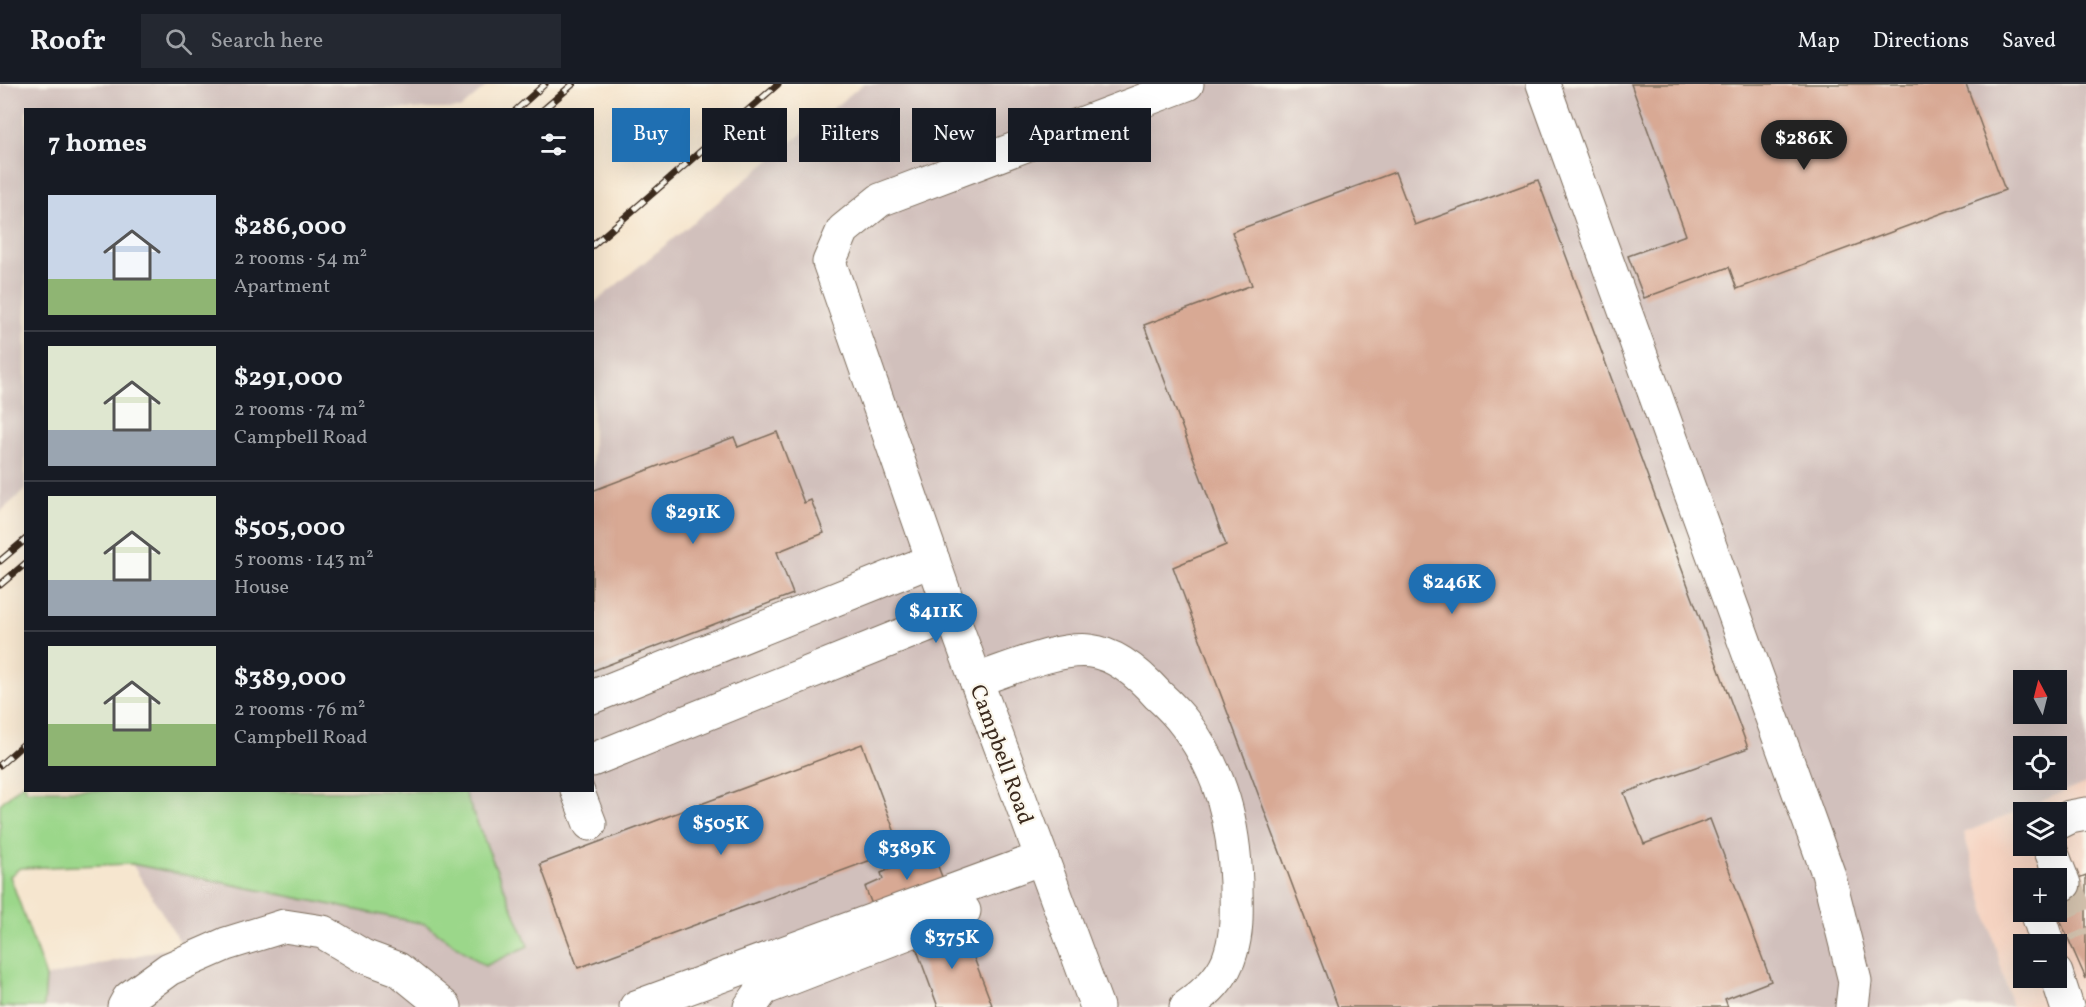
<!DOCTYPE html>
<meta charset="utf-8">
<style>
body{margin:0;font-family:Vollkorn,serif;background:#242831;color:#f1f3f6;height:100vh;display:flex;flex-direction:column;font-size:22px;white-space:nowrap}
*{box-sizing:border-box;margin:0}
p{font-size:20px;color:#9ea1a6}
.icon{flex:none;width:33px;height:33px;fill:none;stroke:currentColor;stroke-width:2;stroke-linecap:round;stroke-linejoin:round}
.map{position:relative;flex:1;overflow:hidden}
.panel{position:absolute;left:24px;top:24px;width:570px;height:684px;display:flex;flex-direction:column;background:#171b24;border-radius:0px;box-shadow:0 6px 24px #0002}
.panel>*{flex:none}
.guide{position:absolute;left:612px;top:24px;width:570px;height:54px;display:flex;gap:12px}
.needle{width:39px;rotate:353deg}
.controls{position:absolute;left:2013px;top:586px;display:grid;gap:12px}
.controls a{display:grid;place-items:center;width:54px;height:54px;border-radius:0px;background:#171b24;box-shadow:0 6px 24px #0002;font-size:30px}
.price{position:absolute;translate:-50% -51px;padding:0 14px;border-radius:21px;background:#1f6fb2;color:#fff;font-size:20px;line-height:39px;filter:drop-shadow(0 2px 3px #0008)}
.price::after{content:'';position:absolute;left:50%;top:36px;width:18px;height:14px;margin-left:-9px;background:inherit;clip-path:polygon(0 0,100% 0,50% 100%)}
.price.selected{background:#222;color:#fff}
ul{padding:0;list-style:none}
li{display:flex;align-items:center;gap:18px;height:150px;padding:0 24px}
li+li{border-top:2px solid #363941}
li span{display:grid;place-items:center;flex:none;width:168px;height:120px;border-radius:0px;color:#555}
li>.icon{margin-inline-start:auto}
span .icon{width:72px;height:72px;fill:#fffc;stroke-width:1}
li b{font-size:26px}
h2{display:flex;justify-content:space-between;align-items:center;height:72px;padding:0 24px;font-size:26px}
.tag{padding:0 21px;border-radius:0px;background:#171b24;box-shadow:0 6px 24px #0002;font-size:21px;line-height:54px}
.tag.selected{background:#1f6fb2;color:#fff}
header{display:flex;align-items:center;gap:36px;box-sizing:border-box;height:84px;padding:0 30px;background:#171b24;border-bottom:2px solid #363941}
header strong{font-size:28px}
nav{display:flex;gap:33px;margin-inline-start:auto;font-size:21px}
.search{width:420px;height:54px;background:#242831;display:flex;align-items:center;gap:15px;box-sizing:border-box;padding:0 21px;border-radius:0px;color:#9ea1a6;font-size:22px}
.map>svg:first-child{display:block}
.built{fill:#f5d3c1;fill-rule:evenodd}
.industrial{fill:#d1c0bc;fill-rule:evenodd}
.green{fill:#9bd78a;stroke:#6b8054;stroke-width:1.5}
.building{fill:#d8a994}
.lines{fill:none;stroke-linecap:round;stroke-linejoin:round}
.minor-tunnel{stroke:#d1c0ac;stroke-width:33;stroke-dasharray:33 16;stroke-linecap:butt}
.minor-casing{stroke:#7c6c5c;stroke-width:35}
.minor{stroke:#fff;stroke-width:33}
.rail-casing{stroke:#3b2a1e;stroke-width:7}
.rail{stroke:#fbf7ec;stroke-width:4.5;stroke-dasharray:14;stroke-linecap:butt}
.labels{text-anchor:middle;stroke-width:4.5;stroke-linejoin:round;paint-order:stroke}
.street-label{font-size:22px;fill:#3b2a1e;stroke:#fbf7ec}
</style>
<header>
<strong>Roofr</strong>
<div class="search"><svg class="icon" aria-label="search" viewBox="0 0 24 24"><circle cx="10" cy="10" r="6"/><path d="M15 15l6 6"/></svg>Search here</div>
<nav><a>Map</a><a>Directions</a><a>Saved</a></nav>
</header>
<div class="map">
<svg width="2086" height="923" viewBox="0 0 2086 923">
<rect width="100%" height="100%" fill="#fbf7ec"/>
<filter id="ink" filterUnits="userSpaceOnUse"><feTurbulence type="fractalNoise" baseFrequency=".0167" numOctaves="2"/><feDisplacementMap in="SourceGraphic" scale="12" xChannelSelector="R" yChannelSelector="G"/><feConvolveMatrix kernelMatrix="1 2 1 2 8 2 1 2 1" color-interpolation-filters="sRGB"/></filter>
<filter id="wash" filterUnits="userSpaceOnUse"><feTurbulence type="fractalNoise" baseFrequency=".008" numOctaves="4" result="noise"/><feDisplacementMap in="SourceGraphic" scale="24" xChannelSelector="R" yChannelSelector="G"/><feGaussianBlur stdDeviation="1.35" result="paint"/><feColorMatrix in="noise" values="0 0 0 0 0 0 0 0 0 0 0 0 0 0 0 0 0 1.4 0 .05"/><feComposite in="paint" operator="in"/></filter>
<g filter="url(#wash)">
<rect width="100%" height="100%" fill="#f6e6cf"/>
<path class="built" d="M2086 699V923H2012L1964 749ZM2024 729H2056V762H2024ZM2024 795H2056V828H2024ZM2024 861H2056V894H2024Z"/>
<g class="industrial">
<polygon points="0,0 489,0 460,25 26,26 25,406 0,428"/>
<path d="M863 0H2086V699L1964 749 2012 923H44L46 893 182 861 132 780 425 840 485 882 528 862 464 707 592 706 593 220ZM2024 597H2056V630H2024ZM2024 663H2056V696H2024Z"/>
</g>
<polygon class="green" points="25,698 26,706 464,707 528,862 485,882 425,840 132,780 20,784 10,792 46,893 44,923 0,923 0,720"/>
<g id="blocks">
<g class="building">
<polygon points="1631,0 1966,0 2005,106 1737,205 1729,183 1644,214 1628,172 1686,151"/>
<polygon points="1395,88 1415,141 1538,96 1748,664 1624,709 1644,760 1710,735 1771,897 1725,915 1728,923 1338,923 1173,483 1226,461 1144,241 1252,201 1232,148"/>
<polygon points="777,348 804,419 811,416 824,449 777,468 793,510 592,587 592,407 734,353 738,363"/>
<polygon points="862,660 901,765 578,884 540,780"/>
<polygon points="932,767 946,803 873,823 865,803 883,795 881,789"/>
<polygon points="2086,791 2086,895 2056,827 2056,803"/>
<polygon points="961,840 992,921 985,923 938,923 914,858"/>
</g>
</g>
</g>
<g filter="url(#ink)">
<use href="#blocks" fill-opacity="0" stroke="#7c6c5c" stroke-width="1.5"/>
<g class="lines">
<polyline class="minor-tunnel" points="2064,800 2086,850"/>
<g class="minor-casing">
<g id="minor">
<polyline points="1543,0 1828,789 1855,897 1852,923"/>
<path d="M976 596C1008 586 1058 563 1090 567 1117 570 1141 592 1158 611 1168 620 1178 630 1186 641 1222 690 1234 740 1236 799 1236 822 1238 845 1231 868 1225 892 1206 909 1186 923"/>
<polyline points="592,613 933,476"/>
<polyline points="592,676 952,531"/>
<polyline points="577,706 590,740"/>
<polyline points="2056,740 2070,733 2086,730"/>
<polyline points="2049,762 2064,800"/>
<polyline points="2037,828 2048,861"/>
<polyline points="2056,889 2067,923"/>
<polyline points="124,923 129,914 169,885 226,860 284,842 323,848 363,872 398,885 445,923"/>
<polyline points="636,923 1042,774"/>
<polyline points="750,923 763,905 964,827"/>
<polyline points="1097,923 952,531 829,178 843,146 880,116 1187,0"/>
</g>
</g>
<use href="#minor" class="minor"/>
<g class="rail-casing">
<g id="rail">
<polyline points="516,26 545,0"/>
<polyline points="543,26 573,0"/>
<polyline points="592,162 778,0"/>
<polyline points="0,477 26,455"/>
<polyline points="0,501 26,479"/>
<polyline points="0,681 26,658"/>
</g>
</g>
<use href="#rail" class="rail"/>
</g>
</g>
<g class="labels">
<g class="street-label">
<text transform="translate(1003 670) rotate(70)" y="8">Campbell Road</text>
</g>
</g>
</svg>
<div class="controls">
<a><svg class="needle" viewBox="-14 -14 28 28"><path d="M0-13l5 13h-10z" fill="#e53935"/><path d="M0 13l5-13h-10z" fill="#9ea1a6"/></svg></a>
<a><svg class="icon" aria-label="locate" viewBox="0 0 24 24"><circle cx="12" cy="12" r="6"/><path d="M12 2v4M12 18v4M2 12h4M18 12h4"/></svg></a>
<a><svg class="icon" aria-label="layers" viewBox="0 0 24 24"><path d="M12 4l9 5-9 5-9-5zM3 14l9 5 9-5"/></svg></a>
<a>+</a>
<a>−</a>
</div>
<b class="price selected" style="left:1804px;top:87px">$286K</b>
<b class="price" style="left:693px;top:461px">$291K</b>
<b class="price" style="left:1452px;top:531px">$246K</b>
<b class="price" style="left:936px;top:560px">$411K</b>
<b class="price" style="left:721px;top:772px">$505K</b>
<b class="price" style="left:907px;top:797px">$389K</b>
<b class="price" style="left:952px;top:886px">$375K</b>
<div class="guide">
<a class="tag selected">Buy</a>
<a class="tag">Rent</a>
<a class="tag">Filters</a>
<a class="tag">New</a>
<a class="tag">Apartment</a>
</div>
<section class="panel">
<h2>7 homes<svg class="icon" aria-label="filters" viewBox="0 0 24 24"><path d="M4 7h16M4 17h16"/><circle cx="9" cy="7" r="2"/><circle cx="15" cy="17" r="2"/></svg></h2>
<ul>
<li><span style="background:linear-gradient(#c9d6e8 70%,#8fb573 0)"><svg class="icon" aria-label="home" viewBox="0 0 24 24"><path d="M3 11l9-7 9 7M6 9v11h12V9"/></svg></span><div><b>$286,000</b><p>2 rooms · 54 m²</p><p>Apartment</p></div></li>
<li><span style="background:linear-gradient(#dfe7d0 70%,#9aa5b1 0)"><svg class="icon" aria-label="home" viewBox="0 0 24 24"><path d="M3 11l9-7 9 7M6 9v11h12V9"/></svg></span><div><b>$291,000</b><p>2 rooms · 74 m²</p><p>Campbell Road</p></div></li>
<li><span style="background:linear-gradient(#dfe7d0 70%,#9aa5b1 0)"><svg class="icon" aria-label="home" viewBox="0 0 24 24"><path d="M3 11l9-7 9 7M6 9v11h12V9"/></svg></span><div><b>$505,000</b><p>5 rooms · 143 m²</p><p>House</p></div></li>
<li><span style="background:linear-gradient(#dfe7d0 65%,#8fb573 0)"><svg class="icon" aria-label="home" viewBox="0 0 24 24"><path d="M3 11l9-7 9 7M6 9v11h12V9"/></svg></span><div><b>$389,000</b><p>2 rooms · 76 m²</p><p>Campbell Road</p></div></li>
</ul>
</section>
</div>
